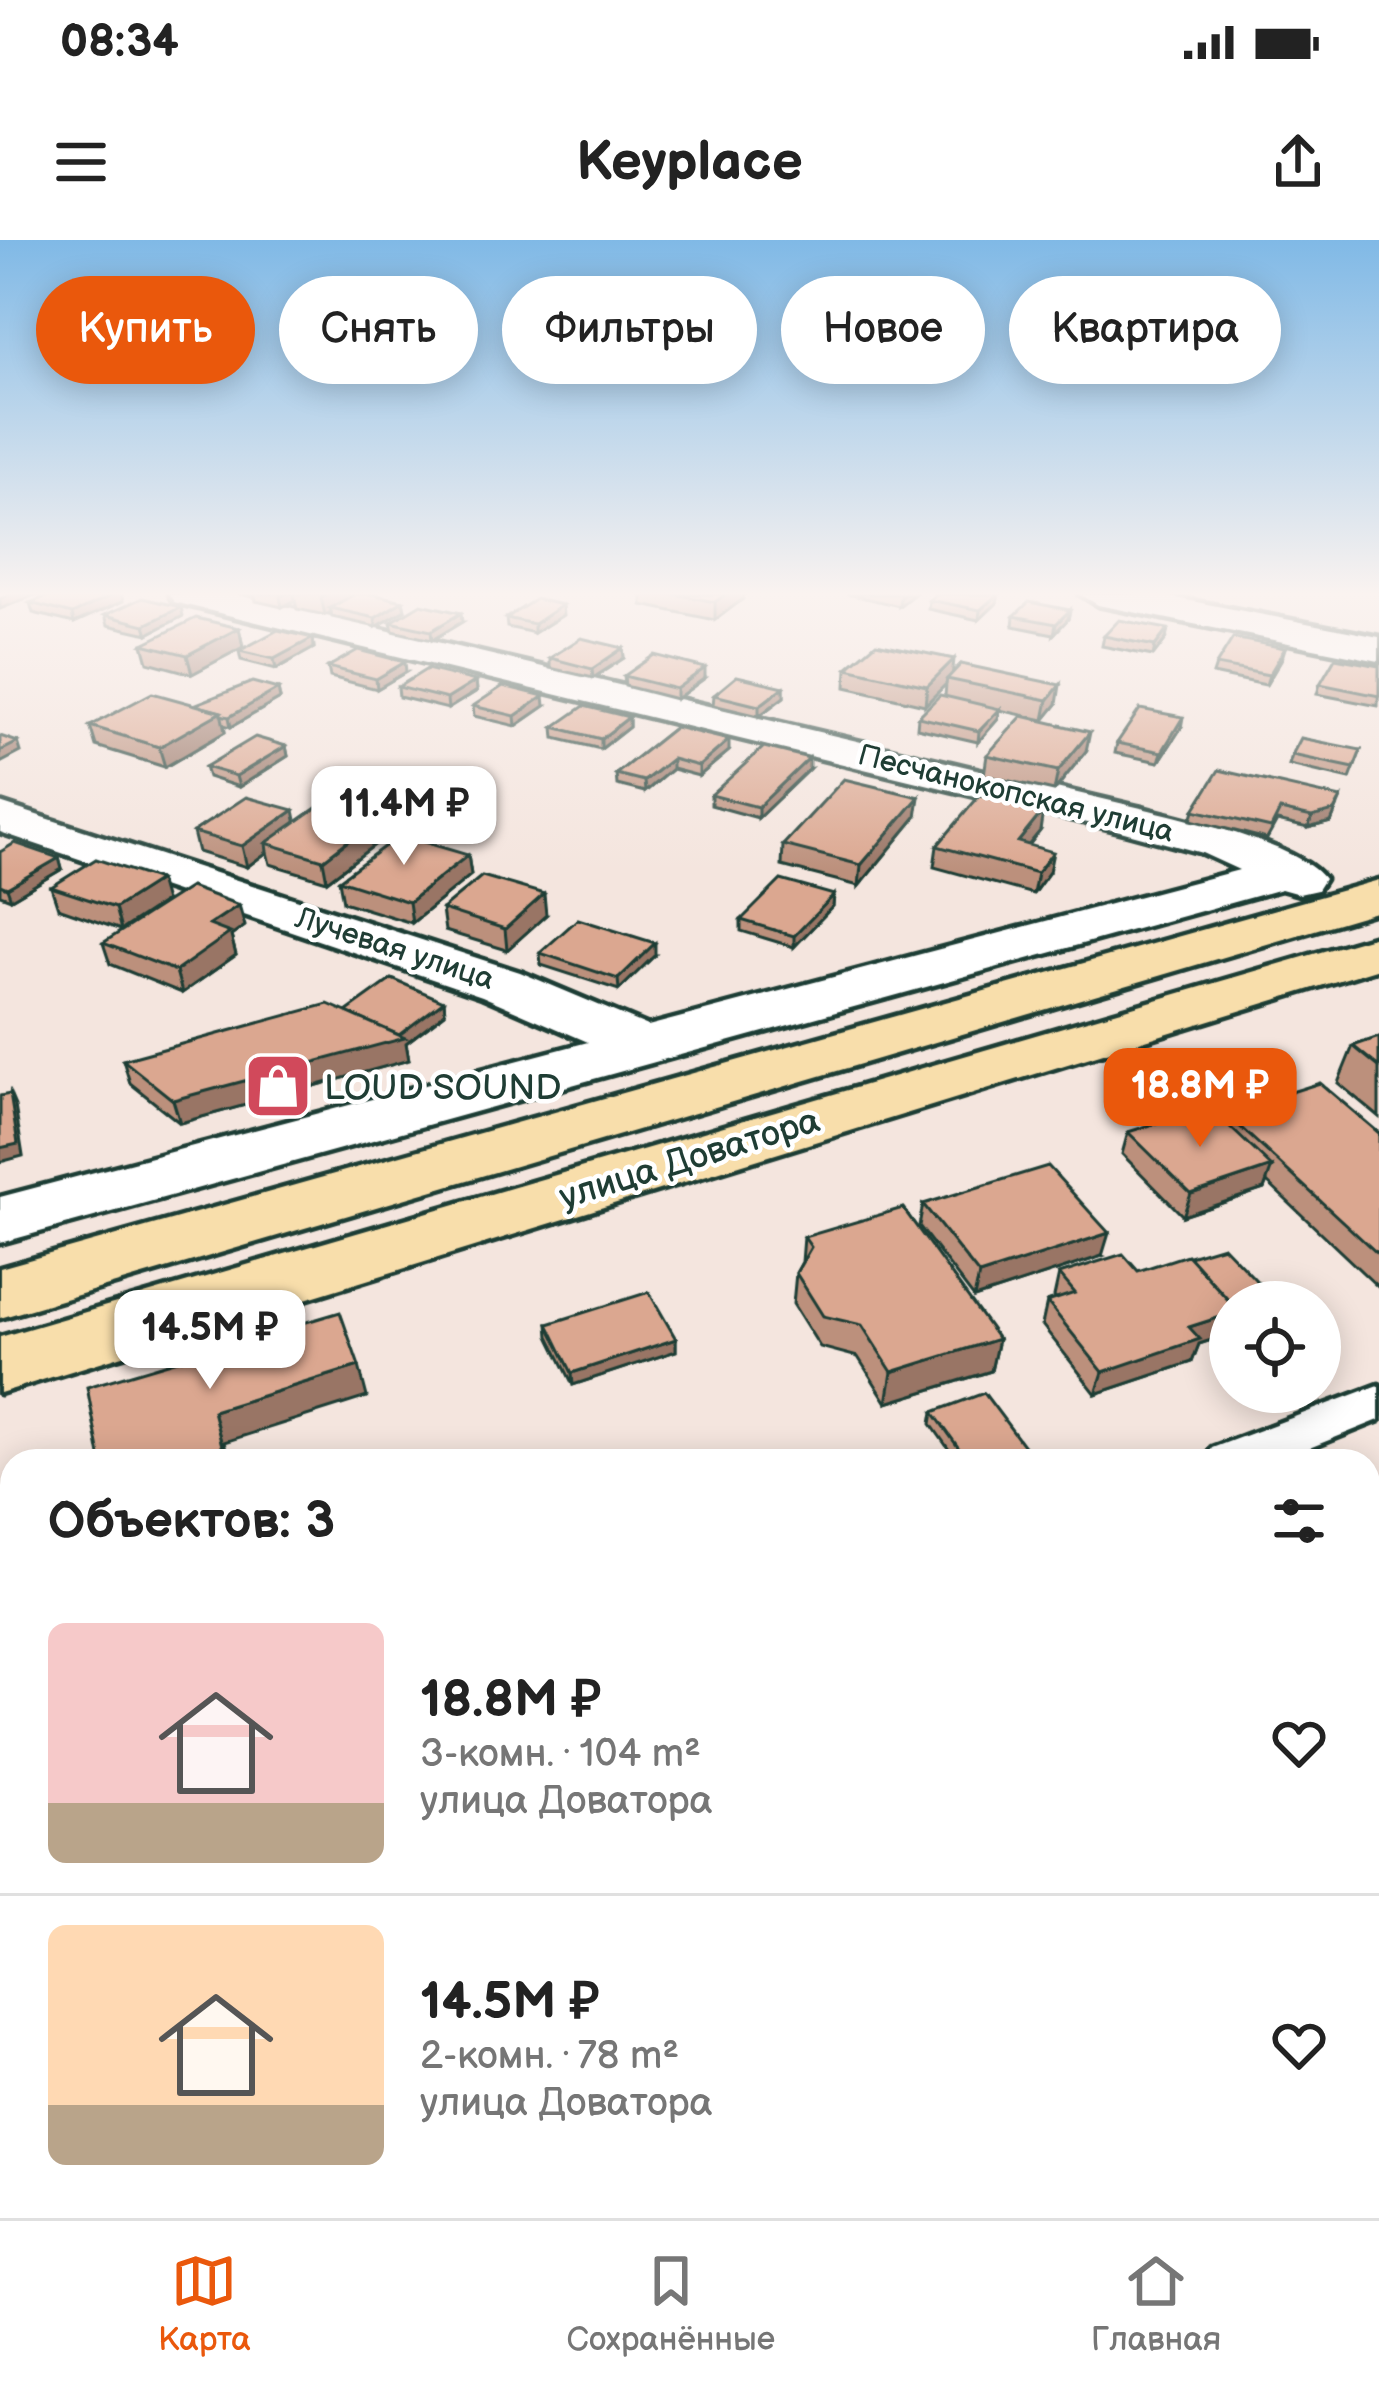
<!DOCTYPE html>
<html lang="ru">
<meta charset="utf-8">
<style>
body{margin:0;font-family:"Balsamiq Sans",sans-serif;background:#f6f6f6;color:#222;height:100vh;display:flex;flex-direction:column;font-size:45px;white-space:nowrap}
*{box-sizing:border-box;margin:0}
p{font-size:39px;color:#767676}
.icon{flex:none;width:66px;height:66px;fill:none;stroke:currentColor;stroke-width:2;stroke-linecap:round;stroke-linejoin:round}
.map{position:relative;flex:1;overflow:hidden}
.panel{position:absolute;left:0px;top:1209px;width:1380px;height:771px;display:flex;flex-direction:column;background:#fff;border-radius:36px 36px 0 0;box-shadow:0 6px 30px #0003}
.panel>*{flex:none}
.top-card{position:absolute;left:36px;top:36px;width:1308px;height:108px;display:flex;gap:24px}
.controls{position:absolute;left:1209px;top:1041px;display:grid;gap:24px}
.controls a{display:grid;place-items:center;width:132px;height:132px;border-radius:50%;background:#fff;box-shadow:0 6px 30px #0003;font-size:60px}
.price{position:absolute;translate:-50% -102px;padding:0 27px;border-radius:24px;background:#fff;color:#222;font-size:39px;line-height:78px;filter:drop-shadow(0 3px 6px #0008)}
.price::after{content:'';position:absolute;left:50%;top:72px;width:36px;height:27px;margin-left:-18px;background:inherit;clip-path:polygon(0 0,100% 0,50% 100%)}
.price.active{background:#ea580c;color:#fff}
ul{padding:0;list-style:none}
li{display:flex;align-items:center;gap:36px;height:300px;padding:0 48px}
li+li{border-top:3px solid #e0e0e0}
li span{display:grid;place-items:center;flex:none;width:336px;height:240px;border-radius:18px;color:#555}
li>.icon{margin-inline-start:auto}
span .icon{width:144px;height:144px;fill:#fffc;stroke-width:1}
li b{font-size:51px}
h2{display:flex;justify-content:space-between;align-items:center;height:144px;padding:0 48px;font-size:51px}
.chip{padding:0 42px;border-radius:54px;background:#fff;box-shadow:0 6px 30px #0003;font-size:42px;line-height:108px}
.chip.active{background:#ea580c;color:#fff}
.status{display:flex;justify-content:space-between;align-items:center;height:84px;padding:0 60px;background:#fff;direction:ltr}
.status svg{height:33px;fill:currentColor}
header{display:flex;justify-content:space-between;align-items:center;height:156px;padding:0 48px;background:#fff;font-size:54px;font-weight:800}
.menu{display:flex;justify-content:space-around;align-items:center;height:168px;border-top:3px solid #e0e0e0;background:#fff;font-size:33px;color:#767676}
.menu a{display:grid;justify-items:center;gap:6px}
.menu .active{color:#ea580c}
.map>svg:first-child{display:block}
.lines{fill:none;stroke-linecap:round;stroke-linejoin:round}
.lane-casing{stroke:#1f3d34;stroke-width:9}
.street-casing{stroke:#1f3d34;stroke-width:9}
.primary-casing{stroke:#1f3d34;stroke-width:9}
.lane{fill:#fff;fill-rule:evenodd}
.street{fill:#fff;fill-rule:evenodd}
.primary{fill:#f8deab;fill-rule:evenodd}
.wall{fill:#bc907c;stroke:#1f3d34;stroke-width:3}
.shaded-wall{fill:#997565;stroke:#1f3d34;stroke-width:3}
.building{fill:#dba790;stroke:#1f3d34;stroke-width:3}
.labels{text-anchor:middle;stroke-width:9;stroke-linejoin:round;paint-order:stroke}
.far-street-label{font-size:30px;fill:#1f3d34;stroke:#fff}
.poi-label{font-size:36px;fill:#1f3d34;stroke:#fff;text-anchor:start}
.street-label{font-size:36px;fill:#1f3d34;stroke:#fff}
</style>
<div class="status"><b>08:34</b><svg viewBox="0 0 49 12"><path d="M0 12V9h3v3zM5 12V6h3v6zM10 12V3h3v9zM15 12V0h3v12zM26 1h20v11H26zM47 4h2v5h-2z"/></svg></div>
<header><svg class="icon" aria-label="menu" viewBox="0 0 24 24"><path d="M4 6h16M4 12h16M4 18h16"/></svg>Keyplace<svg class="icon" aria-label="share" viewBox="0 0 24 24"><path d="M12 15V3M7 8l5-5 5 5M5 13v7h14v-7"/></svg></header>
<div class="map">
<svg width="1379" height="1978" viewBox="0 0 1379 1978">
<rect width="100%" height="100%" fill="#f4e5de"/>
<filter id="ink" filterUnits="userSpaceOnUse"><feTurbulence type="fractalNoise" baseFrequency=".00833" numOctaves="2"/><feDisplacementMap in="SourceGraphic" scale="24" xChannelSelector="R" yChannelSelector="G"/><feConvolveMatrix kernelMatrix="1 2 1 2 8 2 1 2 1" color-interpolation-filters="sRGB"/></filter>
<g filter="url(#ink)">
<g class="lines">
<g class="lane-casing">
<g id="lane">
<polygon points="1379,1145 1379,1180 1277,1221 1205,1221 1212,1208"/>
<polygon points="12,1663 12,1721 0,1725 0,1667"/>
</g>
</g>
<g class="street-casing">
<g id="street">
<path d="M169 354H233L1137 567C1181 578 1300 604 1324 639L1317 650 1299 654 1281 649 0 1003V957L588 802 482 756 0 592V563L520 732 648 786 1239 630 1202 613 1124 592 174 362Z"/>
<polygon points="1080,354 1155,354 1379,397 1379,421 1098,365"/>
<polygon points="1379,1683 1379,1785 1368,1790 1368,1687"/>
<polygon points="858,1968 985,1968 981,1978 854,1978"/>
<polygon points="1091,1968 1204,1968 1200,1978 1087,1978"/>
</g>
</g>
<g class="primary-casing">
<g id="primary">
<polygon points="1379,640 1379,671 0,1078 0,1028"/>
<polygon points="1379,695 1379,728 0,1153 0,1097"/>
</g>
</g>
<use href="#lane" class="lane"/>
<use href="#street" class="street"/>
<use href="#primary" class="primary"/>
</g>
<g class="wall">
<polygon points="255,354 372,354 403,361 405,370 376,387 332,377 331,372 325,375 297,369 295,360 282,367 256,361"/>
<polygon points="642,354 744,354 743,359 715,380 642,365"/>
<polygon points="847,354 914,354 899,366"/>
<polygon points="999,354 997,363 979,380 928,369 929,360"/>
<polygon points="123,361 74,383 33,373 30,363"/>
<polygon points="1070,370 1068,379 1054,394 1013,386 1014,376"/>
<polygon points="105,375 183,376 148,394 108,385"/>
<polygon points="563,375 534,393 507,387 506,378"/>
<polygon points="391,382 462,382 432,400 393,391"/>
<polygon points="239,388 243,407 192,434 148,422 143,404"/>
<polygon points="1104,396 1166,399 1153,416 1102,406"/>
<polygon points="313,398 314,408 276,429 241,420 239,411"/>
<polygon points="623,408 624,418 593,438 550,428 550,418"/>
<polygon points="1282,418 1266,445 1213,434 1216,425"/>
<polygon points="961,424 1057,464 1044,480 1000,470 998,479 978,502 917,488 918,477 945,456 946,444 925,465 846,447 847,428 952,433"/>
<polygon points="1379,426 1378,466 1317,454 1320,444"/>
<polygon points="328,427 406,432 377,449 330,437"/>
<polygon points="624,436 705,438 676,459 625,446"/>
<polygon points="476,441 477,451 448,469 399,457 398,447"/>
<polygon points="784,447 784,457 759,476 713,465 714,455"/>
<polygon points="278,449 280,459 231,487 224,485 225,492 165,527 96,506 90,486"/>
<polygon points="473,466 545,466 516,486 474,476"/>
<polygon points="629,477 629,487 601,509 555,498 554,487"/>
<polygon points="675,487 729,511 699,536 672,529 645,552 617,545 616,534"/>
<polygon points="1181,488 1159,522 1115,513 1117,503"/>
<polygon points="286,506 288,516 239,547 208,537 205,527"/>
<polygon points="1361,510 1350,539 1289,525 1292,515"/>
<polygon points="1086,511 1054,551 984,535 987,515"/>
<polygon points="809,529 758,578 711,565 711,555"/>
<polygon points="1337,568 1331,582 1308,588 1277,581 1267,599 1191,580 1194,570"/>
<polygon points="382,575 386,596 327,641 270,624 267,612 247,627 198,612 193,592"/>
<polygon points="916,577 859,646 782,626 783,605"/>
<polygon points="1040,591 1029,605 1049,632 1033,654 934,627 937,606"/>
<polygon points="0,612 59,618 62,629 11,659 0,655"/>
<polygon points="468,615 471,635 412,683 343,662 339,640"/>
<polygon points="51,647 165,661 121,690 58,668"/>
<polygon points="834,655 833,666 794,707 741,691 741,680"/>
<polygon points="442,669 546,675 507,710 445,691"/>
<polygon points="245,686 231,696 236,715 182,753 110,724 103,703"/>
<polygon points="540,713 655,715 619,750 541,725"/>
<polygon points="444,761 445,773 406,803 409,820 180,883 130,843 123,820 346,772"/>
<polygon points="1379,797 1379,877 1338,843 1353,806"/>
<polygon points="1225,873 1379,893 1379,1048 1267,942 1264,949 1183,976 1122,914 1128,892 1223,880"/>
<polygon points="923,964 1102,1016 974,1058 919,986"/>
<polygon points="804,997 998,1099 991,1131 887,1163 858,1117 820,1107 793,1064 796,1033 802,1022"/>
<polygon points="1138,1031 1230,1062 1230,1094 1199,1104 1192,1122 1096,1154 1042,1085 1047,1062 1056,1059 1054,1057 1059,1034"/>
<polygon points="548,1084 676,1099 676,1111 573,1145 549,1096"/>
<polygon points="933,1172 1035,1221 957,1221 931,1184"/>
<polygon points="1379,1425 1379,1596 1368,1582 1368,1475 1374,1472 1369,1440"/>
</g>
<g class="shaded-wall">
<polygon points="11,354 37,354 0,369 0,359"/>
<polygon points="115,354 121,354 123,361 74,383 72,374"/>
<polygon points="286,354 294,354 295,360 282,367 280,357"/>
<polygon points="328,354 363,354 330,368 331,372 325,375 321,357"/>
<polygon points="726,354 744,354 743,359 715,380 715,362"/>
<polygon points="904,354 914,354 899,366 900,357"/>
<polygon points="999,354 997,363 979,380 980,370"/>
<polygon points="403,361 405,370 376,387 375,378"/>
<polygon points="562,365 563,375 534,393 534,384"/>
<polygon points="181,367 183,376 148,394 145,385"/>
<polygon points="1070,370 1068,379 1054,394 1056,384"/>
<polygon points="461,373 462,382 432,400 431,391"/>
<polygon points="239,388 243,407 192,434 187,415"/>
<polygon points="1168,389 1166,399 1153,416 1155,406"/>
<polygon points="313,398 314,408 276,429 274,419"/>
<polygon points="623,408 624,418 593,438 592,429"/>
<polygon points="1285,408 1282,418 1266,445 1269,435"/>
<polygon points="954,419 952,438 947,439 946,444 925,465 927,446"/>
<polygon points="405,422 406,432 377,449 376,439"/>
<polygon points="705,428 705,438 676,459 676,449"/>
<polygon points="476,441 477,451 448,469 447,459"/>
<polygon points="1060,445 1057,464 1044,480 1048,460"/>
<polygon points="784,447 784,457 759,476 759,466"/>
<polygon points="278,449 280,459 231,487 229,477"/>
<polygon points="544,456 545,466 516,486 515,476"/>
<polygon points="1000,469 998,479 978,502 979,491"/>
<polygon points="221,472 225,492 165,527 159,507"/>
<polygon points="629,477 629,487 601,509 601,499"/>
<polygon points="1183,477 1181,488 1159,522 1162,512"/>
<polygon points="1090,492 1086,511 1054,551 1058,531"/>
<polygon points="729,500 729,511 699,536 699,526"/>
<polygon points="18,502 21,512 0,523 0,511"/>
<polygon points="286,506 288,516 239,547 236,536"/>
<polygon points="809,518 809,529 758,578 758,567"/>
<polygon points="672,519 672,529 645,552 644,541"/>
<polygon points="919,557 916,577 859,646 861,625"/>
<polygon points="1341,558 1331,582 1308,588 1312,577"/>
<polygon points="294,570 298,590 266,603 267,612 247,627 242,606"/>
<polygon points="1043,571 1040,591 1014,623 1018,602"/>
<polygon points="382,575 386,596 327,641 323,620"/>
<polygon points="1053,612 1049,632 1033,654 1037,633"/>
<polygon points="468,615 471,635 412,683 409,662"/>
<polygon points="59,618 62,629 11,659 7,648"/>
<polygon points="159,640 165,661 121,690 115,668"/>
<polygon points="544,654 546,675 507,710 505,689"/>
<polygon points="834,655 833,666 794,707 794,696"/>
<polygon points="239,665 245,686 231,696 236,715 182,753 176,731 209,685"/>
<polygon points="655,703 655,715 619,750 618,739"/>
<polygon points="444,761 445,773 406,803 409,820 180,883 173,860"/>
<polygon points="10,854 15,866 23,916 0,922 0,908"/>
<polygon points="1272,927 1264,949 1183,976 1191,954"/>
<polygon points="1109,993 1102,1016 974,1058 979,1035"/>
<polygon points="1230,1074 1230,1094 1199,1104 1192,1122 1096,1154 1103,1132 1189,1087"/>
<polygon points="676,1099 676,1111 573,1145 572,1133"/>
<polygon points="998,1099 991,1131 887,1163 892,1132"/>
<polygon points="359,1126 367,1157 224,1202 229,1221 226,1221 213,1171"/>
<polygon points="12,1597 12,1632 5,1635 0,1629 0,1602"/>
<polygon points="352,1968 426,1968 405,1978 331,1978"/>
</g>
<g class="building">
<polygon points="52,354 115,354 72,374 30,363"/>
<polygon points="355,354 372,354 403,361 375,378 330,368"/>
<polygon points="674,354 726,354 715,362"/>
<polygon points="936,354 998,354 980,370 929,360"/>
<polygon points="142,358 181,367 145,385 105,375"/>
<polygon points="536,359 562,365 534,384 506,378"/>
<polygon points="1029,362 1070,370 1056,384 1014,376"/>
<polygon points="421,364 461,373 431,391 391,382"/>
<polygon points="196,378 239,388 187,415 143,404"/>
<polygon points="1119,380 1168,389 1155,406 1104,396"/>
<polygon points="278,390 313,398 274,419 239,411"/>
<polygon points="581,398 623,408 592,429 550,418"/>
<polygon points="1233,398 1285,408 1269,435 1216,425"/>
<polygon points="876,403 954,419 927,446 847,428"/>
<polygon points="358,410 405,422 376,439 328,427"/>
<polygon points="654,415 705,428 676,449 624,436"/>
<polygon points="1335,418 1379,426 1379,456 1320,444"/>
<polygon points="961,424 1060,445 1048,460 947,439"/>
<polygon points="427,429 476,441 447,459 398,447"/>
<polygon points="737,436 784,447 759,466 714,455"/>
<polygon points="252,442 278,449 229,477 221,475 221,472 194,465"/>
<polygon points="503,446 544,456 515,476 473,466"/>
<polygon points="152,453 221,472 159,507 90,486"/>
<polygon points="940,455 1000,469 979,491 918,477"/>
<polygon points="584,466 629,477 601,499 554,487"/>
<polygon points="1140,469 1183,477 1162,512 1117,503"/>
<polygon points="1022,476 1090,492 1058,531 987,515"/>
<polygon points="675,487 729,500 699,526 672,519 644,541 616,534"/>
<polygon points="0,496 18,502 0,511"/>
<polygon points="255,497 286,506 236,536 205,527"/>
<polygon points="1301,498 1361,510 1354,528 1292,515"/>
<polygon points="764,507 809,518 758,567 711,555"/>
<polygon points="1219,530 1341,558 1334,571 1312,577 1280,570 1271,588 1194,570"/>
<polygon points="844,539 919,557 861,625 783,605"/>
<polygon points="980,555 1043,571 1018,602 1053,612 1037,633 937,606"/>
<polygon points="246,557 294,570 242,606 193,592"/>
<polygon points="326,561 382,575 323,620 266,603"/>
<polygon points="400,595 468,615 409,662 339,640"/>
<polygon points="15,603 59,618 7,648 0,645 0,612"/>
<polygon points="96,619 159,640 115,668 51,647"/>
<polygon points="482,636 544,654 505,689 442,669"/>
<polygon points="781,640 834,655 794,696 741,680"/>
<polygon points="190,647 239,665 209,685 230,693 176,731 103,703"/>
<polygon points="578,679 655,703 618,739 540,713"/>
<polygon points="392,739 444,761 399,795 346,772"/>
<polygon points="328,764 405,798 173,860 123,820"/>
<polygon points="1379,797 1379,827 1353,806"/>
<polygon points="1320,843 1379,893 1379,1015 1225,873"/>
<polygon points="10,854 18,904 0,908 0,856"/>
<polygon points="1209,867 1272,927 1191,954 1128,892"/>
<polygon points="1048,926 1109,993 979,1035 923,964"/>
<polygon points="903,968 998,1099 892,1132 862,1085 823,1076 796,1033 811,1007 804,997"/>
<polygon points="1223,1006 1277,1062 1230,1062 1189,1016"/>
<polygon points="1123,1014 1138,1031 1187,1015 1230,1062 1230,1074 1189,1087 1200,1099 1103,1132 1047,1062 1075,1053 1059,1034"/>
<polygon points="649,1052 676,1099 572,1133 548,1084"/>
<polygon points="340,1072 359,1126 213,1171 226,1221 101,1221 87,1147"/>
<polygon points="984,1153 1035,1221 968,1221 933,1172"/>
<polygon points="12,1389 12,1597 0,1602 0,1393"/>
<polygon points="1379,1470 1379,1558 1368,1544 1368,1475"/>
<polygon points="12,1722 12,1968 352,1968 331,1978 0,1978 0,1727"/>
</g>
</g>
<linearGradient id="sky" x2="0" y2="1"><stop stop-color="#80b9e6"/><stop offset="0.56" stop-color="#faf3f0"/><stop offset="1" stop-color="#faf3f0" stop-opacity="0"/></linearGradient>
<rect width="1379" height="631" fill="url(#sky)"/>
<defs>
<g id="shop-square" transform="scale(3.45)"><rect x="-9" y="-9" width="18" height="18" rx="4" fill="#d1495b" stroke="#fff"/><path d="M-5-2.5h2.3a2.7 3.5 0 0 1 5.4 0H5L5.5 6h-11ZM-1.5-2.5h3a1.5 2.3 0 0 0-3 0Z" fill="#fff"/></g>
</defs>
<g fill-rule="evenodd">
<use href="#shop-square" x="278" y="846"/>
</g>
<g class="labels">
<g class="far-street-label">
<text transform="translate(1016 553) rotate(14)" y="10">Песчанокопская улица</text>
<text transform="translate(395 708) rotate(18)" y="10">Лучевая улица</text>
</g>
<g class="poi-label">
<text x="324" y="859">LOUD SOUND</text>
</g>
<g class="street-label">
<text transform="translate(689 917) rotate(-17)" y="13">улица Доватора</text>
</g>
</g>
</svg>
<div class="controls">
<a><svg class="icon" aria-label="locate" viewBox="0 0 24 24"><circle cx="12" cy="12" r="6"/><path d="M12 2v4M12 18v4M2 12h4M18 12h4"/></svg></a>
</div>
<b class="price" style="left:404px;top:628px">11.4M ₽</b>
<b class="price active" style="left:1200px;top:910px">18.8M ₽</b>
<b class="price" style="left:210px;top:1152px">14.5M ₽</b>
<div class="top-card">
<a class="chip active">Купить</a>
<a class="chip">Снять</a>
<a class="chip">Фильтры</a>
<a class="chip">Новое</a>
<a class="chip">Квартира</a>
</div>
<section class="panel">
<h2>Объектов: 3<svg class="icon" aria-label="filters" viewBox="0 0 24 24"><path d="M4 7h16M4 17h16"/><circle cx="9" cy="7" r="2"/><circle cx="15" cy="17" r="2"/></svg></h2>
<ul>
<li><span style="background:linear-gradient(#f6c9c9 75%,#b9a48a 0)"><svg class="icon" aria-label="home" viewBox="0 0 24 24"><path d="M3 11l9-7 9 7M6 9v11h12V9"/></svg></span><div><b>18.8M ₽</b><p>3-комн. · 104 m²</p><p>улица Доватора</p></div><svg class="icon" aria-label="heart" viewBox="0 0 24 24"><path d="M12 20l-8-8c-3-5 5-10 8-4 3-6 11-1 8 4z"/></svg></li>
<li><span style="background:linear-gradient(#ffd9b3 75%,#b9a48a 0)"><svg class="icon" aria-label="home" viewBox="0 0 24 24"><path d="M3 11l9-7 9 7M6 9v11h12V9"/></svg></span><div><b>14.5M ₽</b><p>2-комн. · 78 m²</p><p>улица Доватора</p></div><svg class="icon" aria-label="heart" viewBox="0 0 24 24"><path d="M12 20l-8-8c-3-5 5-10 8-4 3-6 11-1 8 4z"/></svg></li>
</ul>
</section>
</div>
<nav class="menu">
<a class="active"><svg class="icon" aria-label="map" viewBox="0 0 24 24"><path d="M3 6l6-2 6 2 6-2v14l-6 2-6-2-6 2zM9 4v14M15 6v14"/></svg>Карта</a>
<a><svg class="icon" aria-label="saved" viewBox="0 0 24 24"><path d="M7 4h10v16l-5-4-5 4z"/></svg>Сохранённые</a>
<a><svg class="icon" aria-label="home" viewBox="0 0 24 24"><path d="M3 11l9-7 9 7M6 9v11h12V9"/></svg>Главная</a>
</nav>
